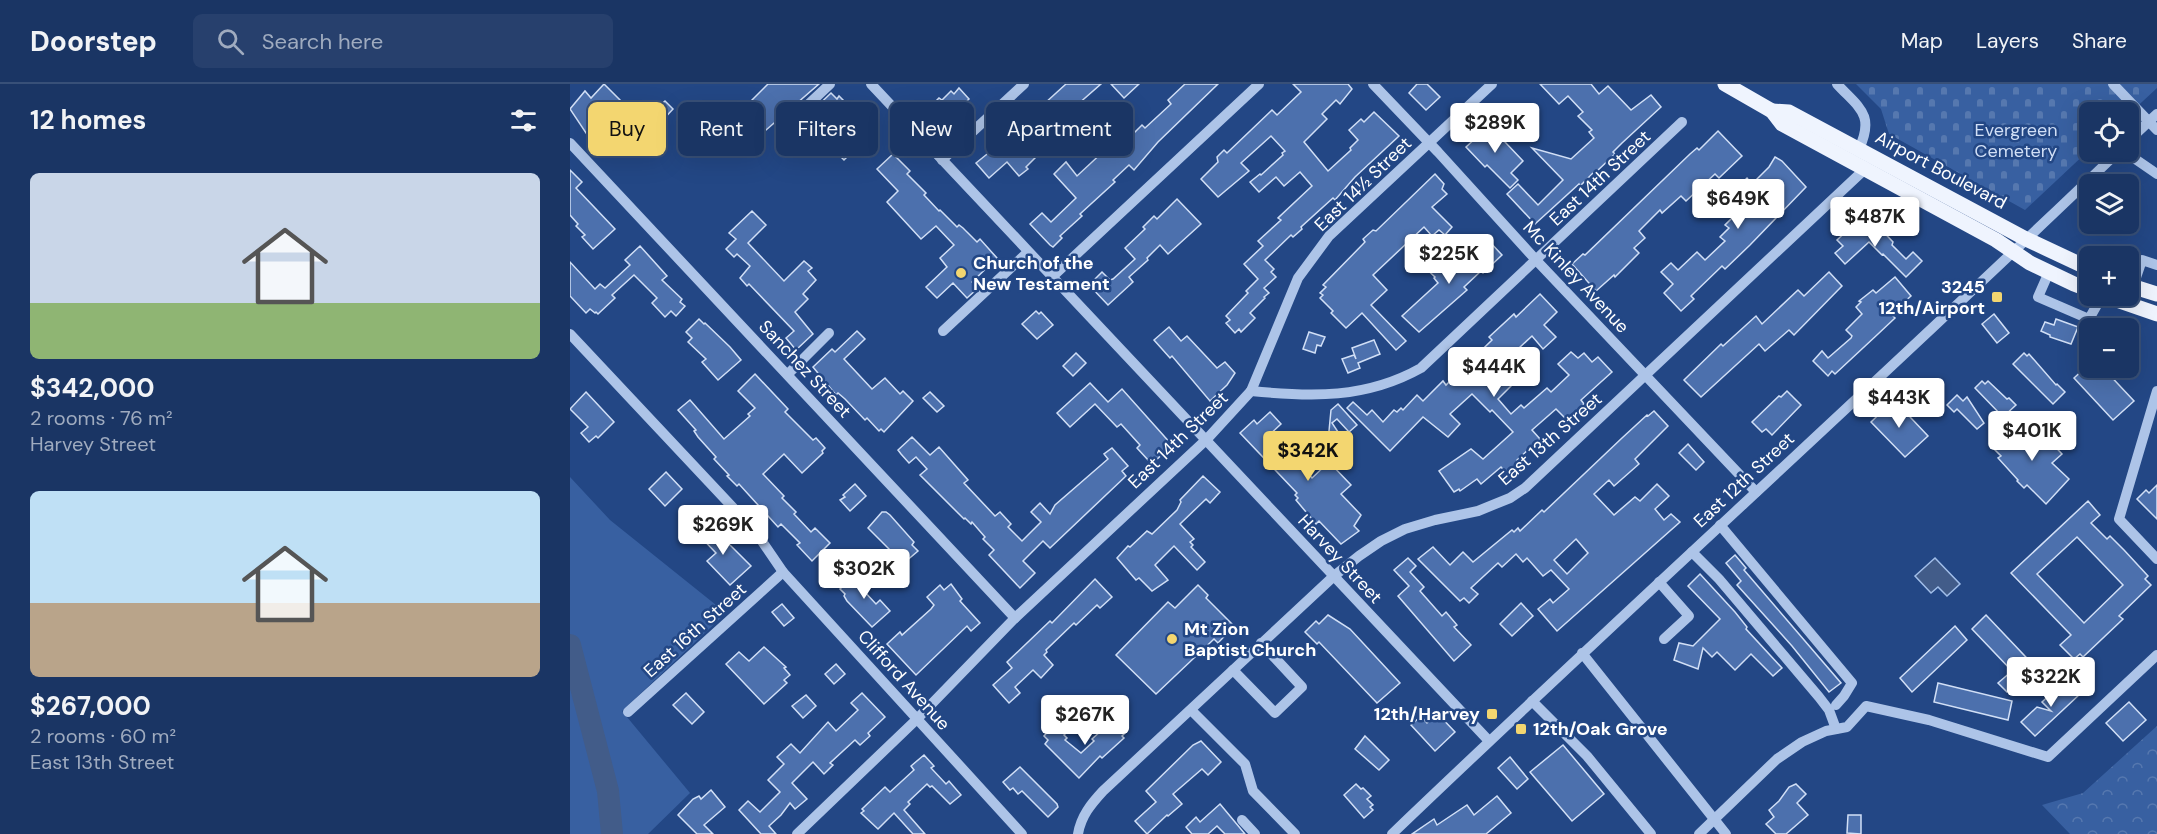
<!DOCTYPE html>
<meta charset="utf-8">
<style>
body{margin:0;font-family:"DM Sans",sans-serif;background:#27406d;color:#f1f3f6;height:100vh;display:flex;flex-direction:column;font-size:22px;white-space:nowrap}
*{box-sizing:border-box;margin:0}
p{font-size:20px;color:#9fabbf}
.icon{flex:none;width:33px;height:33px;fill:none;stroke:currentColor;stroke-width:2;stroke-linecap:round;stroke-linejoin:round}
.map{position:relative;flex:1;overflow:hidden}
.sheet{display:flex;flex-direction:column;background:#1a3564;width:570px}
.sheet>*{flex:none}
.top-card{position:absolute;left:18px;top:18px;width:570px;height:54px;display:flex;gap:12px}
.controls{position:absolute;left:1509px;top:18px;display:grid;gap:12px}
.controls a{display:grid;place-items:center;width:60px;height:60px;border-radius:9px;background:#1a3564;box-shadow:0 6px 24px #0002,0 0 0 2px #385078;font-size:30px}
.price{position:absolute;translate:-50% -51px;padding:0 14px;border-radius:6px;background:#fff;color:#222;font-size:20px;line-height:39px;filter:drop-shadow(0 2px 3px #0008)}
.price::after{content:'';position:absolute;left:50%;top:36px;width:18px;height:14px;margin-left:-9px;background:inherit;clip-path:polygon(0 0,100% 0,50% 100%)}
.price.current{background:#f3d670;color:#111}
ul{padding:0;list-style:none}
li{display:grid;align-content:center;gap:12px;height:318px;padding:0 30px}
li span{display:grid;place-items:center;height:186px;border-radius:9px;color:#555}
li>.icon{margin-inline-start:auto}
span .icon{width:108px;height:108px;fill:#fffc;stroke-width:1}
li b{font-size:26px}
h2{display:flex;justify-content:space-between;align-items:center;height:72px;padding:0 30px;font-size:26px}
.chip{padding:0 21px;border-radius:9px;background:#1a3564;box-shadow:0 6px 24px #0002,0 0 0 2px #385078;font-size:21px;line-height:54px}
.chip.current{background:#f3d670;color:#111}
header{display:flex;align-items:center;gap:36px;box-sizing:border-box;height:84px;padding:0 30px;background:#1a3564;border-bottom:2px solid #385078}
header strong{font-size:28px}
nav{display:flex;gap:33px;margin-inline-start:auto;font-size:21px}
.search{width:420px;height:54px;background:#27406d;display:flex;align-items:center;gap:15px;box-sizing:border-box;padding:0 21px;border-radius:9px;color:#9fabbf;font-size:22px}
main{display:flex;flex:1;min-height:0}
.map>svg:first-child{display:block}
.forest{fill:url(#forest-crowns)}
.cemetery{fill:url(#cemetery-stones)}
.park{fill:#3860a1}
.water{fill:#425c89;stroke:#a1bee9;stroke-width:1.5}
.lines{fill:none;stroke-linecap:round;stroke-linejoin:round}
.river{stroke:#425c89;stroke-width:22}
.building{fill:#4c70ad;stroke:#d1dff6;stroke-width:1.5;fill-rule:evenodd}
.minor{stroke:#adc4e8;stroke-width:10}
.major{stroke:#eff4fe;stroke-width:15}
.poi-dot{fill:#f3d670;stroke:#234785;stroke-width:2}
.labels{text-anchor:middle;stroke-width:5;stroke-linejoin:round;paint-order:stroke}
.park-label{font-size:18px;fill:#d1dff6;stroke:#234785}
.street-label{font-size:18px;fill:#fff;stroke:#234785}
.poi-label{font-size:18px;font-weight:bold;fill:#fff;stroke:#234785;text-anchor:start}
</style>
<header>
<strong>Doorstep</strong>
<div class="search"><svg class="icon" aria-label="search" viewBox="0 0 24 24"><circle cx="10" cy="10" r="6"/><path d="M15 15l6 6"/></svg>Search here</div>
<nav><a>Map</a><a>Layers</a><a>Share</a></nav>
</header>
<main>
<section class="sheet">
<h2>12 homes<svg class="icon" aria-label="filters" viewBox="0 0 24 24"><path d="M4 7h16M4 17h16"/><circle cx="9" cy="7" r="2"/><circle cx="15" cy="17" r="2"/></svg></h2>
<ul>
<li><span style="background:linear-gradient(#c9d6e8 70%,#8fb573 0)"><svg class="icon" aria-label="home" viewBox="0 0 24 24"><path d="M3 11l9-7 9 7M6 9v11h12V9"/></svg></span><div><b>$342,000</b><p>2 rooms · 76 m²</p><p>Harvey Street</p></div></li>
<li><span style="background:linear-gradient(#bfe0f5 60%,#b9a48a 0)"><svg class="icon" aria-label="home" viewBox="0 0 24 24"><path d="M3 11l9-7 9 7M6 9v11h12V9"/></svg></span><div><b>$267,000</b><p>2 rooms · 60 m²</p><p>East 13th Street</p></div></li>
</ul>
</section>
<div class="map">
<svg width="1587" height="750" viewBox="0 0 1587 750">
<defs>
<pattern id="forest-crowns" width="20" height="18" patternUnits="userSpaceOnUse" patternTransform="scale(1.5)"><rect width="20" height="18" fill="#3860a1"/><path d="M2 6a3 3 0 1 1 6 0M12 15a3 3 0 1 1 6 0" fill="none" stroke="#5678af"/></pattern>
<pattern id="cemetery-stones" width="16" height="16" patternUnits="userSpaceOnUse" patternTransform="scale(1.5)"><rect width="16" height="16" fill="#3860a1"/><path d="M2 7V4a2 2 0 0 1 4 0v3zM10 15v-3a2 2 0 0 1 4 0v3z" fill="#5678af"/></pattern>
</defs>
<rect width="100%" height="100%" fill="#234785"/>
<polygon class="forest" points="1587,642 1587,750 1500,750 1472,721 1513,709"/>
<polygon class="cemetery" points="1286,0 1587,0 1587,4 1559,30 1558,28 1520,28 1519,66 1455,126 1319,50 1311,25"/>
<polygon class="park" points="0,393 40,436 156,529 52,627 120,709 78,750 0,750"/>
<polygon class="water" points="1365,474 1390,500 1377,512 1368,503 1361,509 1345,492"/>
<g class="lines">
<polyline class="river" points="0,561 38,707 42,750"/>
</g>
<g class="building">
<polygon points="34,0 50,16 37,27 44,35 20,55 0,25 15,7 21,14"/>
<polygon points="198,0 249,0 196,46 174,24"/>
<polygon points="496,0 531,0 491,35 499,44 486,56 485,54 456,83 458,85 449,92 437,78 419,94 406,79 442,50 446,54 467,34 463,30"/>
<polygon points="541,0 569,0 554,14"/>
<polygon points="615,0 648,0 588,58 564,86 559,81 543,96 545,98 510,130 512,132 490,152 492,154 483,163 480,161 460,140 472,129 481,138 506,114 484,90 496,78 507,92 536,65 533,62 547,49 555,58 572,41 575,44 601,20 598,16"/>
<polygon points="723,0 778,0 782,5 770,20 766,16 752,30 757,35 734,58 758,87 781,66 780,64 788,56 779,46 791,35 794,38 804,28 829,52 785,93 765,116 763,114 731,143 732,145 723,153 721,151 695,176 704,185 701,188 706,193 694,204 699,209 694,213 695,214 680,229 685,234 671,248 669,245 665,249 656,239 660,236 656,232 678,209 676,207 688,195 674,180 693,162 688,157 711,136 708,134 742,102 730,88 714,102 706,93 689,108 680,98 690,90 691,91 713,71 712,69 715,67 701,52 671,79 679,87 648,113 631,95 648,78 647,73 654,66 657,69 702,26 707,31 731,8"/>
<polygon points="847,0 857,0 870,13 856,26 839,9"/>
<polygon points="970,0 1021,0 1029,10 1038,2 1061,26 1081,11 1091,23 1052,59 1043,68 1045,70 1026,88 1025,87 1010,102 1009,100 965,140 937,110 948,100 968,121 993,96 962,64 1001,75 1024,54 1019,48 1022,46 1008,32 1013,28 998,12 989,20"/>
<polygon points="389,4 399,15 372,41 357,26 369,14 372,16 381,7 384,10"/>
<polygon points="261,9 267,15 269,12 276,19 271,24 299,51 274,76 260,62 253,69 250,68 245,72 236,63 227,71 220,64 222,62 219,59 240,35 237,32"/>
<polygon points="95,17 103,25 91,38 88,35 59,62 48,50 72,27 77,32"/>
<polygon points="941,20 957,38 948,47 932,28"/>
<polygon points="917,39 953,77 941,89 948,96 940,104 917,81 915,83 896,63 909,51 906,48"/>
<polygon points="1148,47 1172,72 1149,94 1145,90 1116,117 1111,112 1092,129 1090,126 1069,147 1075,154 1064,164 1069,169 1045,193 1044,191 1026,207 1002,180 1013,170 1015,171 1120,70 1127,64 1129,66"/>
<polygon points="323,70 340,87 337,90 356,109 354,111 369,127 370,126 387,143 389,141 393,144 407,158 410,155 427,174 402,198 408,204 397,214 383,199 367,214 356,203 377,183 370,174 384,161 366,142 351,155 317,118 328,107 307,85"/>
<polygon points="1205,73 1212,77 1236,103 1180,161 1155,185 1152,182 1121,212 1124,215 1111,227 1094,209 1103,200 1091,188 1101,179 1108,186 1127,168 1135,176 1155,157 1150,153 1159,144 1155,141 1169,127 1166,124 1174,115 1165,106 1177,94 1182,100 1199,83"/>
<polygon points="0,86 12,98 6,104 45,145 23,165 12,153 15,151 6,142 8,140 0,131"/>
<polygon points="865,90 874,100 872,105 877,110 862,123 882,143 875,151 869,146 862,152 854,143 803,191 817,206 801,221 836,257 826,266 792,229 776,244 761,229 763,227 750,214 753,211 750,209 756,203 753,201 795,158 793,155 803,146 806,147"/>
<polygon points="607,115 631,140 598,170 590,161 577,174 578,176 559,193 563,198 538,221 519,201 532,188 540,196 543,195 565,175 555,164 575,145 573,143 584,132 587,135"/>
<polygon points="182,127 196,141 178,159 214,197 234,177 242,184 238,187 246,196 233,210 238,215 225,228 243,250 226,266 216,254 224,247 179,200 177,202 170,194 180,182 167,170 164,173 156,165 166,155 159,149"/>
<polygon points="1302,136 1323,158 1322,161 1336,175 1343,168 1352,177 1336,193 1313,170 1312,171 1299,158 1275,180 1265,169 1273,162 1267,156 1280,144 1286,151"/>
<polygon points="918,156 932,171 913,189 911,187 894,203 897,206 849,248 832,232 868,199 864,194 865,193 850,179 861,168 882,190"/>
<polygon points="70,162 97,192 92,196 112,215 110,218 115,222 106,232 101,227 95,233 82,219 87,214 64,191 42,211 45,214 28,230 26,228 25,229 20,225 16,229 0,212 0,178 25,205 30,200 35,204 60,181 55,176"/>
<polygon points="1259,188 1272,202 1224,251 1219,246 1195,267 1189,260 1131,313 1114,296 1151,260 1153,262 1186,232 1192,240 1228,206 1234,212"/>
<polygon points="1325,193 1341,212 1321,230 1325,234 1308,250 1265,290 1262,287 1258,292 1243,277 1252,267 1258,274 1281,254 1282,252 1276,246 1292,230 1286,223 1291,218 1289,217 1303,206 1306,209"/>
<polygon points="970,210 987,228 974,241 986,253 973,265 962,252 936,276 951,292 928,315 941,330 951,321 954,324 977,304 981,308 999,291 988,280 1001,268 1008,274 1014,269 1022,278 1028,273 1042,288 1011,316 1014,320 997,336 986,325 962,346 970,355 947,376 950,380 938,391 931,383 911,400 907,395 890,407 889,405 884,408 869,387 901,365 913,375 943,348 922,326 920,328 902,310 880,330 890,340 878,353 853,333 820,367 777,324 783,318 797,331 802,326 813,338 824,326 827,328 831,324 833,326 847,311 853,317 873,297 876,301 922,256 919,253 944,230 946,233"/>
<polygon points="466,227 469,230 471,228 483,241 467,255 452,240"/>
<polygon points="1424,230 1439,249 1427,259 1412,240"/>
<polygon points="129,235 134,240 135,239 160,263 171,276 148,296 132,278 136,275 118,258 122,254 116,248"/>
<polygon points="1486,235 1508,243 1501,260 1480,253 1480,251 1471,247 1475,238 1484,241"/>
<polygon points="599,243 611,257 617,252 647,284 655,278 665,289 657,301 640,317 602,272 600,274 584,256"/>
<polygon points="287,247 295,255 274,275 302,305 315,294 330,310 333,307 343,317 314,348 311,345 309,347 297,334 295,336 275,315 268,309 266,311 243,283 262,265 265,268"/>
<polygon points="739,248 755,253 751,262 747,261 745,269 733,265"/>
<polygon points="804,256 810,270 788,279 790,284 778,289 772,275 784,271 786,275 782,264"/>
<polygon points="506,269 516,279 503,292 493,282"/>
<polygon points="1454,269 1457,272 1459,270 1486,301 1487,300 1495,308 1483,320 1443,280"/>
<polygon points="1515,284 1533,284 1564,317 1543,336 1504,294"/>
<polygon points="185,290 218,325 215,328 243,356 246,354 255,364 252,367 253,369 232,389 214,370 193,390 214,412 212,414 226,428 224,430 241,448 245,444 260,459 242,477 227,461 230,459 211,440 208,443 169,400 167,402 157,392 159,391 144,375 146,373 128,353 124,347 126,346 108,326 120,316 154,355 180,332 178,330 185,324 168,307"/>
<polygon points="1412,297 1415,300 1418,297 1437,315 1439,314 1446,321 1433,333 1405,304"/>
<polygon points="520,299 538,318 552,305 602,361 584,378 582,375 579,377 567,364 570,361 551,340 547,343 525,320 500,343 487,329"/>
<polygon points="1217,307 1231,321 1202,351 1196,345 1192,348 1182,338 1209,312 1211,313"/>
<polygon points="16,308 44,338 28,354 26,352 19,358 11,349 18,343 0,325"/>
<polygon points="360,308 374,322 367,328 353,314"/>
<polygon points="1387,311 1393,317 1397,313 1414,339 1407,345 1387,325 1384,328 1377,321"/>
<polygon points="1324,316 1358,352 1335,373 1301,338"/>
<polygon points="768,320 787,341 779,348 767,335 762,339 772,354 757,368 761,326"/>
<path d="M1084 327 1098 342 1065 375 1069 380 1044 402 1039 396 1024 410 1044 431 1065 413 1070 417 1087 400 1099 412 1085 425 1094 436 1101 430 1110 438 987 547 968 525 980 515 983 519 999 505 981 486 973 492 957 474 953 478 946 470 932 483 928 479 901 504 908 510 899 519 894 514 890 517 848 475 863 463 880 481 893 468 903 478 942 446 944 448 948 444 950 447 972 426 974 428 1052 354 1077 331 1078 332ZM1006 455 1018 469 997 490 984 476Z"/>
<polygon points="700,328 711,340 698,352 712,366 713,365 724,373 742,394 759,378 781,401 771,410 791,431 784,442 789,447 771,460 749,437 746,440 726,416 728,414 725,411 727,409 670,349 684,336 687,340"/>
<polygon points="1439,343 1452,356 1463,345 1468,350 1470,347 1492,370 1482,379 1499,395 1476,420 1457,401 1454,404 1447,397 1448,396 1428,374 1431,372 1420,361"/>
<polygon points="342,353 360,371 369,363 398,396 394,399 425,432 430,428 441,440 438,443 452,457 471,438 461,428 470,419 480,430 485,421 538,375 534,370 542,364 558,382 552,387 556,392 480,464 473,457 453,477 465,489 450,504 419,471 424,466 413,455 415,453 402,438 401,440 395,434 394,435 350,391 357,385 346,373 339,379 331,370 328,366"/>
<polygon points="1118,360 1134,378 1126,386 1109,369"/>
<polygon points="96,388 112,405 95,422 79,405"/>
<polygon points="633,392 650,408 640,419 636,415 610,440 624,455 620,458 623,461 621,463 635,478 627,486 604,462 585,481 598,496 582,507 569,494 566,496 547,474 558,462 560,463 577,447 582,450 607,426 611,418 610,416"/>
<polygon points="285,400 296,412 280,427 270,416 275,413 273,411"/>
<polygon points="1587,401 1587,435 1567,415 1576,406 1579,409"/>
<path d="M1518 417 1530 431 1521 439 1537 455 1540 452 1554 466 1578 492 1575 495 1581 501 1549 532 1553 535 1513 573 1510 570 1504 575 1490 561 1501 551 1441 489ZM1507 453 1553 501 1514 539 1467 490Z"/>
<polygon points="312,428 316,428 320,431 344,458 342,461 348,467 335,478 327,469 325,471 298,444"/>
<polygon points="134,438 157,462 159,460 181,482 160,501 137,477 146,469 125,447"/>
<polygon points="1165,471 1176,484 1174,486 1271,599 1259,608 1222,562 1167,501 1171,497 1156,479"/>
<polygon points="838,474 846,482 840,488 854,503 850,507 872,532 876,528 887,541 884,543 901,561 884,577 828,512 839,502 824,486"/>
<polygon points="289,487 299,498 292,505 306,520 310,516 320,527 302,543 277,517 274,512 275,510 270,505"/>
<polygon points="1130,490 1165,528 1177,543 1176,545 1212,584 1203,592 1181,570 1165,586 1147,568 1142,573 1133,564 1128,585 1104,576 1109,559 1123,562 1150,535 1118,502"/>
<polygon points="525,495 542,513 530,524 527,521 506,541 504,539 476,566 477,568 474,571 483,581 471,594 463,586 445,603 450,609 439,619 423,601 442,584 437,578 480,537 482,539"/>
<polygon points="381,500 392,515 390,517 410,539 401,547 397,542 346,591 317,560 330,548 332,551 361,525 364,521 357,513 370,501 374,506"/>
<polygon points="628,501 638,511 636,514 664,542 648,559 644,555 586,610 546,571 598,518 605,524"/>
<polygon points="951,519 963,532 942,552 930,540"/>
<polygon points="212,520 224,534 214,542 202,528"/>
<polygon points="758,531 780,545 830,599 807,619 749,558 747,560 735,548 746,537 749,540"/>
<polygon points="1416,531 1472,590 1458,603 1448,593 1447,599 1437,608 1428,599 1442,587 1402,545"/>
<polygon points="1385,542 1397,556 1342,608 1330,594"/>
<polygon points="194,563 216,583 214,584 220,591 214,596 217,599 194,620 156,580 169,568 179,577"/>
<polygon points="266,580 275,590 264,600 255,590"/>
<polygon points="1496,596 1510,610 1465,652 1451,638 1467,623 1481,627 1472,618"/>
<polygon points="1368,599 1442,617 1438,636 1364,618"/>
<polygon points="116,609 134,628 122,640 103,621"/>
<polygon points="292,609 315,633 298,649 300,652 290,661 285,656 260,679 263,681 254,690 243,678 222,699 237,715 225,725 220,719 211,731 199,742 206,750 191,750 169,726 178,717 190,728 210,708 198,696 214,680 207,673 221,660 230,669 258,638 266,647 288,626 281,619"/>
<polygon points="236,611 246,622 233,634 222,622"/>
<polygon points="1559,618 1576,636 1553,657 1536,639"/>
<polygon points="867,629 885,648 865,667 841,641 851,632 857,639"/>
<polygon points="546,635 557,647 552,652 554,654 532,674 530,672 509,694 475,660 478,656 474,652 485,639 496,649 494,651 497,654 495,656 511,669 524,657 522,655 532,646 529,643 536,636 541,641"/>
<polygon points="795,652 819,676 809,686 785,665"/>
<polygon points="631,657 651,678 638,691 632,685 603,710 612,720 598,732 597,731 577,750 565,737 586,718 576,707 623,661"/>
<polygon points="993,661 1034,710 1002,737 960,688"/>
<polygon points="354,671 364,682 361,684 376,700 379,697 391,711 380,720 362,702 360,703 357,700 338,718 340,720 334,726 355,750 343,750 324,729 308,745 291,729 294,727 292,725 315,703 320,708 344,686 341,682"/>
<polygon points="940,673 958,695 947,705 928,684"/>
<polygon points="450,683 487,720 488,723 478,733 452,707 448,710 443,704 440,706 433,698"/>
<polygon points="786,700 791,705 793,704 801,712 797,715 803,721 800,723 803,726 794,734 774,711"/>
<polygon points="1226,700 1236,710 1227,719 1238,731 1216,750 1206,750 1196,740 1204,733 1199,726 1209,717 1219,703"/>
<polygon points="141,706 155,723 134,741 143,750 127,750 108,731 123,715 129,712 131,715"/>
<polygon points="927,712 941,729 916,750 842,750 864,735 867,741 897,721 904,731"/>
<polygon points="650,720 675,750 655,750 647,742 638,750 622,750 616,743 626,733 630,738"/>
<polygon points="1278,731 1291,731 1291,750 1277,749"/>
</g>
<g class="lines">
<g class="minor">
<polyline points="301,0 919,657"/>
<polyline points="803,0 868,68 966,176 1186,408"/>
<path d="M1267 0C1289 24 1305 30 1289 65"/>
<polyline points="1543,0 1587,46"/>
<polyline points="225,33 260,0"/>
<polyline points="1558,57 1587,30"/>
<polyline points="0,59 445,534"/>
<polyline points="1555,68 1587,90"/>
<polyline points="372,76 454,0"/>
<polyline points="1479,188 1468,213 1519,235 1532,212"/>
<polyline points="482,193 689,0"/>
<polyline points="1563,202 1572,176 1587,181"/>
<polyline points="373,247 458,168"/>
<polyline points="0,250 185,447 213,488 452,750"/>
<polyline points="218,290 259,249"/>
<polyline points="681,307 728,194 759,152 922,0"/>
<polyline points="1587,307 1549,435 1587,475"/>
<polyline points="1150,441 1282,599 1274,612 1266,621"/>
<polyline points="1122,468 1149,495 1249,613 1259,626 1266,645"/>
<polyline points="1089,498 1119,532 1094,555"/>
<polyline points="1012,569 1156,750"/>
<polyline points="663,586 705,629 732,603 691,559"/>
<polyline points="962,617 1017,672 1081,750"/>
<polyline points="621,626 675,680 683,707 725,750"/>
<polyline points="58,628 213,488"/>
<polyline points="672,736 685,750"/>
<path d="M227 750 347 635 445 534 637 355 681 307C741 313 796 315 851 284L1112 38"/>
<path d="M508 750C511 732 521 720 533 707L764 492 789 472 811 457 835 445 865 436 908 427 940 414 955 404 1295 85"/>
<path d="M822 750C1062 520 1309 298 1548 68"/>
<polyline points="1129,750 1207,675 1232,658 1256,647 1277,643 1296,622 1359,636 1478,673 1587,571"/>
</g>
<g class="major">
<polyline points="1155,0 1202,27 1212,40 1426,156 1460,179 1504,200 1520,206"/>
<polyline points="1202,27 1219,28 1456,155 1520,185"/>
<polyline points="1558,201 1587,210"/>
<polyline points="1535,212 1587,230"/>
</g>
</g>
<g class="poi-dot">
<circle cx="391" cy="189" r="6"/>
<rect x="1421" y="207" width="12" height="12" rx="3"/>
<circle cx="602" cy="555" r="6"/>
<rect x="916" y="624" width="12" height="12" rx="3"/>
<rect x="945" y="639" width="12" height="12" rx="3"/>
</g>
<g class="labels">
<g class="park-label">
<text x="1446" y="52">Evergreen<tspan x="1446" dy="21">Cemetery</tspan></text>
</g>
<g class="street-label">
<text transform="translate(1371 86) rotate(28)" y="6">Airport Boulevard</text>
<text transform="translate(1030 94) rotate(-43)" y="6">East 14th Street</text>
<text transform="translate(793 100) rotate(-44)" y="6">East 14½ Street</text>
<text transform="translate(1006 193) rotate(47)" y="6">Mc Kinley Avenue</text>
<text transform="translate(235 285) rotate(47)" y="6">Sanchez Street</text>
<text transform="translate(980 355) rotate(-41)" y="6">East 13th Street</text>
<text transform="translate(608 356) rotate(-44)" y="6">East 14th Street</text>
<text transform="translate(1174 396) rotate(-43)" y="6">East 12th Street</text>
<text transform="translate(770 475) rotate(47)" y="6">Harvey Street</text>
<text transform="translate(125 546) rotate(-42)" y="6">East 16th Street</text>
<text transform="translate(334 596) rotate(48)" y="6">Clifford Avenue</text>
</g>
<g class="poi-label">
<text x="403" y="185">Church of the<tspan x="403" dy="21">New Testament</tspan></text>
<text x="1415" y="209" text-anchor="end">3245<tspan x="1415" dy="21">12th/Airport</tspan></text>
<text x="614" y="551">Mt Zion<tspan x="614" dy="21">Baptist Church</tspan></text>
<text x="910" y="636" text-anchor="end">12th/Harvey</text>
<text x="963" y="651">12th/Oak Grove</text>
</g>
</g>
</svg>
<div class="controls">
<a><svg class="icon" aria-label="locate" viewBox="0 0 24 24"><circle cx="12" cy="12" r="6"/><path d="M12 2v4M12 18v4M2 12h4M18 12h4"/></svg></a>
<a><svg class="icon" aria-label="layers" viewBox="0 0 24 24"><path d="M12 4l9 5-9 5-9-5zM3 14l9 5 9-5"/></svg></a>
<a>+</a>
<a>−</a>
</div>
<b class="price" style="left:925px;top:70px">$289K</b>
<b class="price" style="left:1168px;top:146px">$649K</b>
<b class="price" style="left:1305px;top:164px">$487K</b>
<b class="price" style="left:879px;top:201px">$225K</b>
<b class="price" style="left:924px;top:314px">$444K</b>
<b class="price" style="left:1329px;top:345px">$443K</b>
<b class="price" style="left:1462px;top:378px">$401K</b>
<b class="price current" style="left:738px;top:398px">$342K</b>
<b class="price" style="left:153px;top:472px">$269K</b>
<b class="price" style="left:294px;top:516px">$302K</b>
<b class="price" style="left:1481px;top:624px">$322K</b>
<b class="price" style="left:515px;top:662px">$267K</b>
<div class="top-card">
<a class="chip current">Buy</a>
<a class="chip">Rent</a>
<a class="chip">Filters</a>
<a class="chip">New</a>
<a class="chip">Apartment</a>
</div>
</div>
</main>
